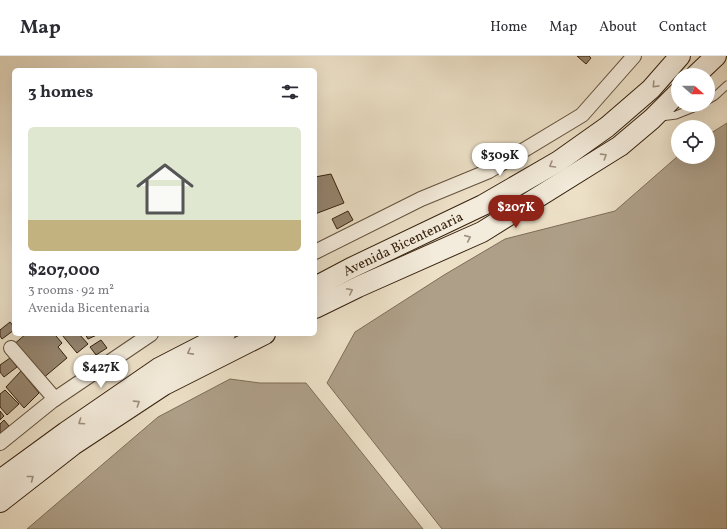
<!DOCTYPE html>
<meta charset="utf-8">
<style>
body{margin:0;font-family:Vollkorn,serif;background:#f7f7f7;color:#2b2b33;height:100vh;display:flex;flex-direction:column;font-size:15px;white-space:nowrap}
*{box-sizing:border-box;margin:0}
p{font-size:13px;color:#7c7c81}
.icon{flex:none;width:22px;height:22px;fill:none;stroke:currentColor;stroke-width:2;stroke-linecap:round;stroke-linejoin:round}
.map{position:relative;flex:1;overflow:hidden}
.drawer{position:absolute;left:12px;top:12px;width:305px;height:268px;display:flex;flex-direction:column;background:#fff;border-radius:6px;box-shadow:0 4px 16px #0002}
.drawer>*{flex:none}
.needle{width:26px;rotate:111deg}
.fabs{position:absolute;left:671px;top:12px;display:grid;gap:8px}
.fabs a{display:grid;place-items:center;width:44px;height:44px;border-radius:50%;background:#fff;box-shadow:0 4px 16px #0002;font-size:20px}
.price{position:absolute;translate:-50% -34px;padding:0 9px;border-radius:14px;background:#fff;color:#222;font-size:13px;line-height:26px;filter:drop-shadow(0 1px 2px #0008)}
.price::after{content:'';position:absolute;left:50%;top:24px;width:12px;height:9px;margin-left:-6px;background:inherit;clip-path:polygon(0 0,100% 0,50% 100%)}
.price.on{background:#8f2418;color:#fff}
ul{padding:0;list-style:none}
li{display:grid;align-content:center;gap:8px;height:212px;padding:0 16px}
li span{display:grid;place-items:center;height:124px;border-radius:6px;color:#555}
li>.icon{margin-inline-start:auto}
span .icon{width:72px;height:72px;fill:#fffc;stroke-width:1}
li b{font-size:17px}
h2{display:flex;justify-content:space-between;align-items:center;height:48px;padding:0 16px;font-size:17px}
header{display:flex;align-items:center;gap:24px;box-sizing:border-box;height:56px;padding:0 20px;background:#fff;border-bottom:1px solid #e1e1e2}
header strong{font-size:19px}
nav{display:flex;gap:22px;margin-inline-start:auto;font-size:14px}
.map>svg:first-child{display:block}
.water{fill:#ae9f88;stroke:#7e6d57}
.building{fill:#95846e;stroke:#36210d}
.lines{fill:none;stroke-linecap:round;stroke-linejoin:round}
.lane-casing{stroke:#64513c;stroke-width:9}
.street-casing{stroke:#64513c;stroke-width:16}
.secondary-casing{stroke:#36210d;stroke-width:22}
.lane{stroke:#f3ebdb;stroke-width:7}
.street{stroke:#f3ebdb;stroke-width:14}
.secondary{stroke:#f3ebdb;stroke-width:20}
.oneway{stroke:#9e907e}
.labels{text-anchor:middle;stroke-width:3;stroke-linejoin:round;paint-order:stroke}
.street-label{font-size:14px;fill:#36210d;stroke:#f3ebdb}
</style>
<header>
<strong>Map</strong>
<nav><a>Home</a><a>Map</a><a>About</a><a>Contact</a></nav>
</header>
<div class="map">
<svg width="727" height="473" viewBox="0 0 727 473">
<rect width="100%" height="100%" fill="#ece0c7"/>
<filter id="stains"><feTurbulence type="fractalNoise" baseFrequency=".005" numOctaves="4"/><feColorMatrix values="0 0 0 0 .2 0 0 0 0 .09 0 0 0 0 .02 0 0 0 .5 -.17"/></filter>
<radialGradient id="worn" r=".72"><stop offset=".6" stop-color="#630" stop-opacity="0"/><stop offset="1" stop-color="#630" stop-opacity=".3"/></radialGradient>
<g class="water">
<polygon points="727,67 727,473 442,473 327,327 355,276 444,219 505,183 615,155 678,100 708,101 708,79"/>
<polygon points="230,323 260,327 306,327 423,473 27,473 158,361"/>
</g>
<g class="building">
<polygon points="577,0 589,0 591,2 586,8"/>
<polygon points="331,118 344,147 315,158 315,121"/>
<polygon points="348,155 353,164 337,173 332,163"/>
<polygon points="10,266 14,271 14,274 2,283 0,280 0,274"/>
<polygon points="26,278 58,278 56,280 62,287 58,291 67,302 42,323 13,289"/>
<polygon points="64,278 79,278 88,288 77,297 62,279"/>
<polygon points="85,278 99,278 88,283"/>
<polygon points="101,284 107,292 96,299 90,291"/>
<polygon points="10,302 17,311 4,321 0,316 0,309"/>
<polygon points="21,315 39,337 24,352 6,331"/>
<polygon points="5,334 19,348 7,359 0,351 0,338"/>
<polygon points="0,355 4,360 0,364"/>
<polygon points="4,364 9,370 0,378 0,368"/>
</g>
<g class="lines">
<g class="lane-casing">
<g id="lane">
<polyline points="708,44 715,40 727,29"/>
<polyline points="661,61 676,59 701,49"/>
</g>
</g>
<g class="street-casing">
<g id="street">
<polyline points="315,196 421,143 489,115 582,59 634,0"/>
<polyline points="11,292 55,343"/>
<polyline points="0,387 52,345 151,278"/>
</g>
</g>
<g class="secondary-casing">
<g id="secondary">
<polyline points="696,19 716,0"/>
<path id="s1" d="M315 231 351 212 483 149 559 105 607 71 651 33 680 0"/>
<polyline points="315,252 358,231 482,176 620,90 652,63 678,37"/>
<polyline points="0,424 66,376 159,312 225,278"/>
<polyline points="0,446 73,389 164,329 265,278"/>
</g>
</g>
<use href="#lane" class="lane"/>
<use href="#street" class="street"/>
<use href="#secondary" class="secondary"/>
</g>
<defs><path id="oneway-chevron" d="M-2-3.5L2.5 0L-2 3.5" fill="none" stroke-width="1.6" stroke-linecap="round" stroke-linejoin="round"/></defs>
<g class="oneway">
<use href="#oneway-chevron" transform="translate(655 29) rotate(133)"/>
<use href="#oneway-chevron" transform="translate(604 100) rotate(-32)"/>
<use href="#oneway-chevron" transform="translate(552 109) rotate(150)"/>
<use href="#oneway-chevron" transform="translate(468 182) rotate(-24)"/>
<use href="#oneway-chevron" transform="translate(350 235) rotate(-27)"/>
<use href="#oneway-chevron" transform="translate(190 296) rotate(152)"/>
<use href="#oneway-chevron" transform="translate(137 347) rotate(-33)"/>
<use href="#oneway-chevron" transform="translate(81 366) rotate(146)"/>
<use href="#oneway-chevron" transform="translate(31 422) rotate(-38)"/>
</g>
<g class="labels">
<g class="street-label">
<text dy="5" stroke="none"><textPath href="#s1" startOffset="98">Avenida Bicentenaria</textPath></text>
</g>
</g>
<rect width="100%" height="100%" filter="url(#stains)"/>
<rect width="100%" height="100%" fill="url(#worn)"/>
</svg>
<div class="fabs">
<a><svg class="needle" viewBox="-14 -14 28 28"><path d="M0-13l5 13h-10z" fill="#e53935"/><path d="M0 13l5-13h-10z" fill="#7c7c81"/></svg></a>
<a><svg class="icon" aria-label="locate" viewBox="0 0 24 24"><circle cx="12" cy="12" r="6"/><path d="M12 2v4M12 18v4M2 12h4M18 12h4"/></svg></a>
</div>
<b class="price" style="left:500px;top:121px">$309K</b>
<b class="price on" style="left:516px;top:173px">$207K</b>
<b class="price" style="left:101px;top:333px">$427K</b>
<section class="drawer">
<h2>3 homes<svg class="icon" aria-label="filters" viewBox="0 0 24 24"><path d="M4 7h16M4 17h16"/><circle cx="9" cy="7" r="2"/><circle cx="15" cy="17" r="2"/></svg></h2>
<ul>
<li><span style="background:linear-gradient(#dfe7d0 75%,#c2b280 0)"><svg class="icon" aria-label="home" viewBox="0 0 24 24"><path d="M3 11l9-7 9 7M6 9v11h12V9"/></svg></span><div><b>$207,000</b><p>3 rooms · 92 m²</p><p>Avenida Bicentenaria</p></div></li>
</ul>
</section>
</div>
